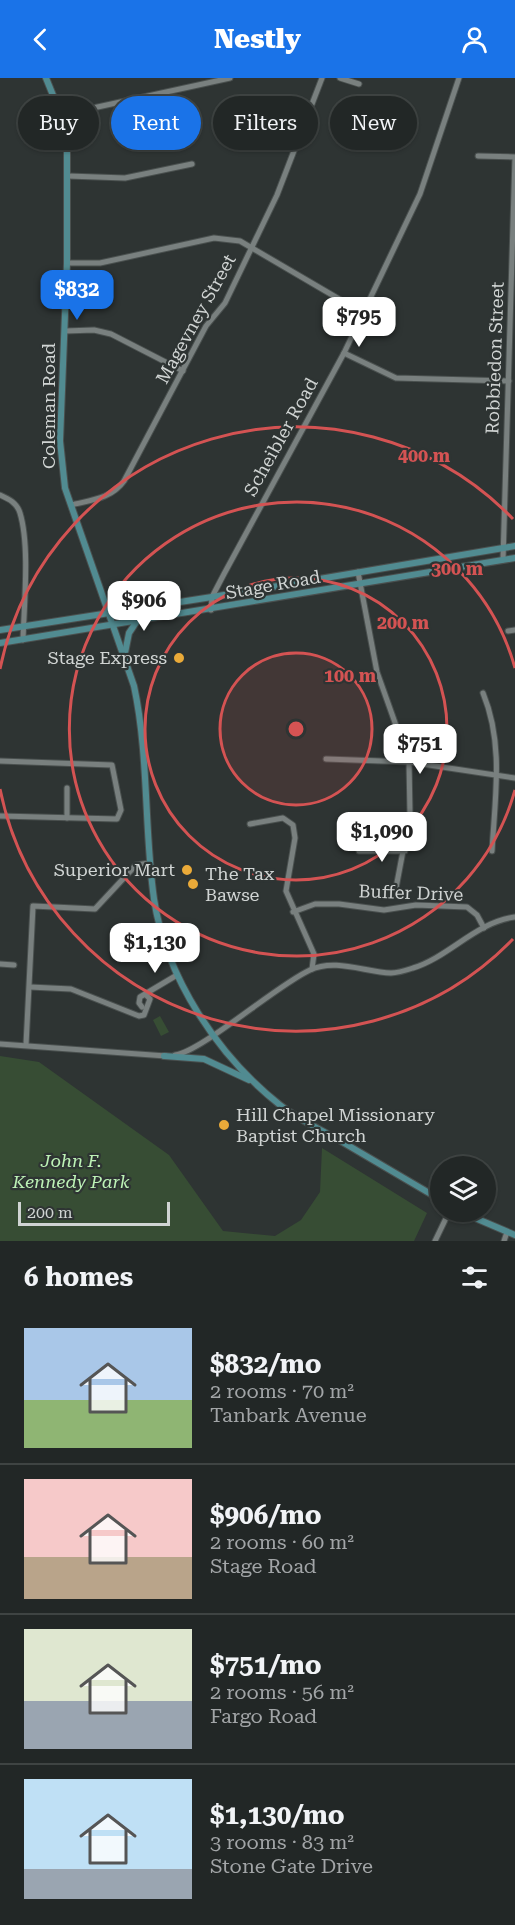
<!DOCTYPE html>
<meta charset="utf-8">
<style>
body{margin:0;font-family:"Roboto Serif",serif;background:#2e3332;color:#f1f3f6;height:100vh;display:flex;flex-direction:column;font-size:22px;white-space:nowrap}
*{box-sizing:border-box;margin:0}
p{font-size:20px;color:#a2a5a7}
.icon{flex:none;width:33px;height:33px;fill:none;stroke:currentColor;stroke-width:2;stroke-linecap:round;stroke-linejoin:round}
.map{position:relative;height:1163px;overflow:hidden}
.drawer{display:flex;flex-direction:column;background:#222726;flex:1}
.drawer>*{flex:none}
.guide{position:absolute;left:18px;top:18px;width:480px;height:54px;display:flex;gap:12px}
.fabs{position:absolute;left:430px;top:1078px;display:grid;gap:12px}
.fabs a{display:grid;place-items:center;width:66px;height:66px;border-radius:50%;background:#222726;box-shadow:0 2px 4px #0004,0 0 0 2px #3f4443;font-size:30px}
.scale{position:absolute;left:18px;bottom:15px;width:152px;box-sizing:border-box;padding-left:6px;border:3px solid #d0d4d3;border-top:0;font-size:16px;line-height:21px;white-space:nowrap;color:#d0d4d3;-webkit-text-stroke:4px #2e3433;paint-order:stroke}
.price{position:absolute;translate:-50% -51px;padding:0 14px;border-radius:12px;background:#fff;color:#222;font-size:20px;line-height:39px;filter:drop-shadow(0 2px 3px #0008)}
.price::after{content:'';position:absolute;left:50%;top:36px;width:18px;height:14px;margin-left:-9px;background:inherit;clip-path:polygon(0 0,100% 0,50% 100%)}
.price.current{background:#1a73e8;color:#fff}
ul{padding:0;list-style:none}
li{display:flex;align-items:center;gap:18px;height:150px;padding:0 24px}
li+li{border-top:2px solid #3f4443}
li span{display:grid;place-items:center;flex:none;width:168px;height:120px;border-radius:0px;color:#555}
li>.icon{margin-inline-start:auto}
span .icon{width:72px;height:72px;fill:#fffc;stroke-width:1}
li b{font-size:26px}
h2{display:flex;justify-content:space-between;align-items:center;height:72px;padding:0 24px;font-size:26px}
.pill{padding:0 21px;border-radius:27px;background:#222726;box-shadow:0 2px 4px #0004,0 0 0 2px #3f4443;font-size:21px;line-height:54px}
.pill.current{background:#1a73e8;color:#fff}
header{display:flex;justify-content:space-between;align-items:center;height:78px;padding:0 24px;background:#1a73e8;color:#fff;font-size:27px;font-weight:800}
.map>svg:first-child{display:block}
.green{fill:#374d34}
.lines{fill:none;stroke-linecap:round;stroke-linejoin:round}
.minor-casing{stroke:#4a504f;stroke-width:7}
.major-casing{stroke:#4a504f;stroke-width:8}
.minor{stroke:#79807f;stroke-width:5}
.major{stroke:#518b91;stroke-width:6}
.ring{fill:none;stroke:#d45353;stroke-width:3}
.poi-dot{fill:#eaaa39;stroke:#2e3433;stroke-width:2}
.labels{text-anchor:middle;stroke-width:4.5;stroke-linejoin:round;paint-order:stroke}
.street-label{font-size:18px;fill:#d0d4d3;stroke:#2e3433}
.poi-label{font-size:18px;fill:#d0d4d3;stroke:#2e3433;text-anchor:end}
.park-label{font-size:18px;font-style:italic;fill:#bdf2b6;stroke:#2e3433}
.centre{fill:#d45353;stroke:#2e3433;stroke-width:3}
.ring-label{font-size:18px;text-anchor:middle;font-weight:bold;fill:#d45353;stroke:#2e3433;stroke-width:4.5;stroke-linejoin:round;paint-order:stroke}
</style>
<header><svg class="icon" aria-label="back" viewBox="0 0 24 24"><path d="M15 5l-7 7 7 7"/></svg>Nestly<svg class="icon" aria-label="person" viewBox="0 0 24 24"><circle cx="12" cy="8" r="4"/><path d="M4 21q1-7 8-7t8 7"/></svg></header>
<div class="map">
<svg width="515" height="1163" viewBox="0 0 515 1163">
<rect width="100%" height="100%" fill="#2e3433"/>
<g class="green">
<polygon points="160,938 169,954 161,958 153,942"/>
<polygon points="0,978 39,984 169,1077 223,1153 275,1158 301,1142 320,1114 322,1070 427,1135 414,1163 0,1163"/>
</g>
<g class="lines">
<g class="minor-casing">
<g id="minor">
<polyline points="340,0 359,6"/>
<polyline points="61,37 230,0"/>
<polyline points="478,78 515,79 503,482"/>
<polyline points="68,98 125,100 192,86"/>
<polyline points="67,185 100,185 214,160 240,163 363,235"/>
<polyline points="65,253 94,252 111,256 183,293"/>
<polyline points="344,275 396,300 509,303"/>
<path d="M0 417C9 421 17 425 20 435 30 468 24 527 23 562"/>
<path d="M71 427C91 422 111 421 124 403L206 248 225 225 277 117 322 0"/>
<polyline points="358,494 377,594 409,684 410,736 396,810"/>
<polyline points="211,532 212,519 224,496 344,275 420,116 459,0"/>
<polyline points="508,553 515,552"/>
<path d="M483 615C504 666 495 719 492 773"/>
<polyline points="326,681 409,684 515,700"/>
<polyline points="0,683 112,687 121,732 117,741 0,738"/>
<polyline points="67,740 67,710"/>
<polyline points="250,746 283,740 293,747 295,760 286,813 314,876 312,891"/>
<polyline points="359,773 405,773"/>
<polyline points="293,834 315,826 339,826 384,832 416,827 467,829 477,837 484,850"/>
<polyline points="0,886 14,887"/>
<polyline points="30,909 71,911 139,938 144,937 150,921 147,918"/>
<polyline points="142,929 139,925 140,919 177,897"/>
<polyline points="0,966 166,978"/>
<polyline points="26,967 33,828 95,831 136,787 149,785"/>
<path d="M175 977C201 974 277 907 310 892 335 880 365 894 391 895 398 895 407 892 413 890 449 879 476 844 515 839"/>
<polyline points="435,1163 449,1134"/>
<polyline points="504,1163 507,1154"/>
</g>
</g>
<g class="major-casing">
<g id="major">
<path d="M46 0 61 37 67 71V185L60 363 65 410 134 608C149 678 144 751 154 821 166 900 218 978 280 1027 298 1041 319 1051 339 1062 373 1082 407 1102 441 1122"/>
<polyline points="0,552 212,519 515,468"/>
<polyline points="0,565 515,480"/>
<polyline points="125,575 129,555 137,543"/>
<polyline points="164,978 204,981 249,1002"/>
<polyline points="461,1134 515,1157"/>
</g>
</g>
<use href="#minor" class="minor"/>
<use href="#major" class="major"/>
</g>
<circle cx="296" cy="651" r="76" fill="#d45353" fill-opacity=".12"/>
<g class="ring">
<circle cx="296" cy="651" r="76"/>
<circle cx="296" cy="651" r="151"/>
<path d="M515 712A227 227 0 1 1 515 590"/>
<path d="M513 861A302 302 0 0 1 0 711M0 591A302 302 0 0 1 513 441"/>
</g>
<g class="poi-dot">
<circle cx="179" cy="580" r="6"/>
<circle cx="187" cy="792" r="6"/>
<circle cx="193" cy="806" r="6"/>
<circle cx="224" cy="1047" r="6"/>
</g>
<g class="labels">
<g class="street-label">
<text transform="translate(196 241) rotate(-61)" y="6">Magevney Street</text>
<text transform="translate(495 280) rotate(-88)" y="6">Robbiedon Street</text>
<text transform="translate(49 328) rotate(-90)" y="6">Coleman Road</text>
<text transform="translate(281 359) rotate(-61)" y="6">Scheibler Road</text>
<text transform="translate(273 507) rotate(-10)" y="6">Stage Road</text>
<text transform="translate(411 815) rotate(2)" y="6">Buffer Drive</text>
</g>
<g class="poi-label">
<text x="167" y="586">Stage Express</text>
<text x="175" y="798">Superior Mart</text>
<text x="205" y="802" text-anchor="start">The Tax<tspan x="205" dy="21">Bawse</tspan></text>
<text x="236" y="1043" text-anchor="start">Hill Chapel Missionary<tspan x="236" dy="21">Baptist Church</tspan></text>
</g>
<g class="park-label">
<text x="71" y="1089">John F.<tspan x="71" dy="21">Kennedy Park</tspan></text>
</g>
</g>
<circle cx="296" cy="651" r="9" class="centre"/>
<g class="ring-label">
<text x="424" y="384">400 m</text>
<text x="457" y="497">300 m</text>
<text x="403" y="551">200 m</text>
<text x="350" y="604">100 m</text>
</g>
</svg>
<div class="fabs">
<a><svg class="icon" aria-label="layers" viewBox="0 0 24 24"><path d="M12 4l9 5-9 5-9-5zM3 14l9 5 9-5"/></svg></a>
</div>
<div class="scale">200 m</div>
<b class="price current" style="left:77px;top:243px">$832</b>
<b class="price" style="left:359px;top:270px">$795</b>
<b class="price" style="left:144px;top:554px">$906</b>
<b class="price" style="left:420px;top:697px">$751</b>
<b class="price" style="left:382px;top:785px">$1,090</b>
<b class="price" style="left:155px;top:896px">$1,130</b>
<div class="guide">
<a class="pill">Buy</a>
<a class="pill current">Rent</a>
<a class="pill">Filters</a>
<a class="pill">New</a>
</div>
</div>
<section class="drawer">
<h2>6 homes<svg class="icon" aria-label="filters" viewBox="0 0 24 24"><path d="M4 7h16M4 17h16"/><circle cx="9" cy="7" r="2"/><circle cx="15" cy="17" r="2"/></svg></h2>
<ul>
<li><span style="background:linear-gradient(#a9c7e8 60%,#8fb573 0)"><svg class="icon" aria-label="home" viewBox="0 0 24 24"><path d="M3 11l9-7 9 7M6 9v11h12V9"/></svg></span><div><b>$832/mo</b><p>2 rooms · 70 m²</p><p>Tanbark Avenue</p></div></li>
<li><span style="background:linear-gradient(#f6c9c9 65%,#b9a48a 0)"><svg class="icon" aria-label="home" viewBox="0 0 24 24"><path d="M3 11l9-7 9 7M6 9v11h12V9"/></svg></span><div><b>$906/mo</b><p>2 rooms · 60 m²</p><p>Stage Road</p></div></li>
<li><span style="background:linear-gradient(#dfe7d0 60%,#9aa5b1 0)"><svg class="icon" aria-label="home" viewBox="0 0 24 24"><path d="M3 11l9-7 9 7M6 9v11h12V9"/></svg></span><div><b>$751/mo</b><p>2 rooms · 56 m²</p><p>Fargo Road</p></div></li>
<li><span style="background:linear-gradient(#bfe0f5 75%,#9aa5b1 0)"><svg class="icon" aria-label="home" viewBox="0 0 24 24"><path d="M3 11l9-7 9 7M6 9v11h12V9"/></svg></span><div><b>$1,130/mo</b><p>3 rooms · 83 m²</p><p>Stone Gate Drive</p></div></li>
</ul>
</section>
